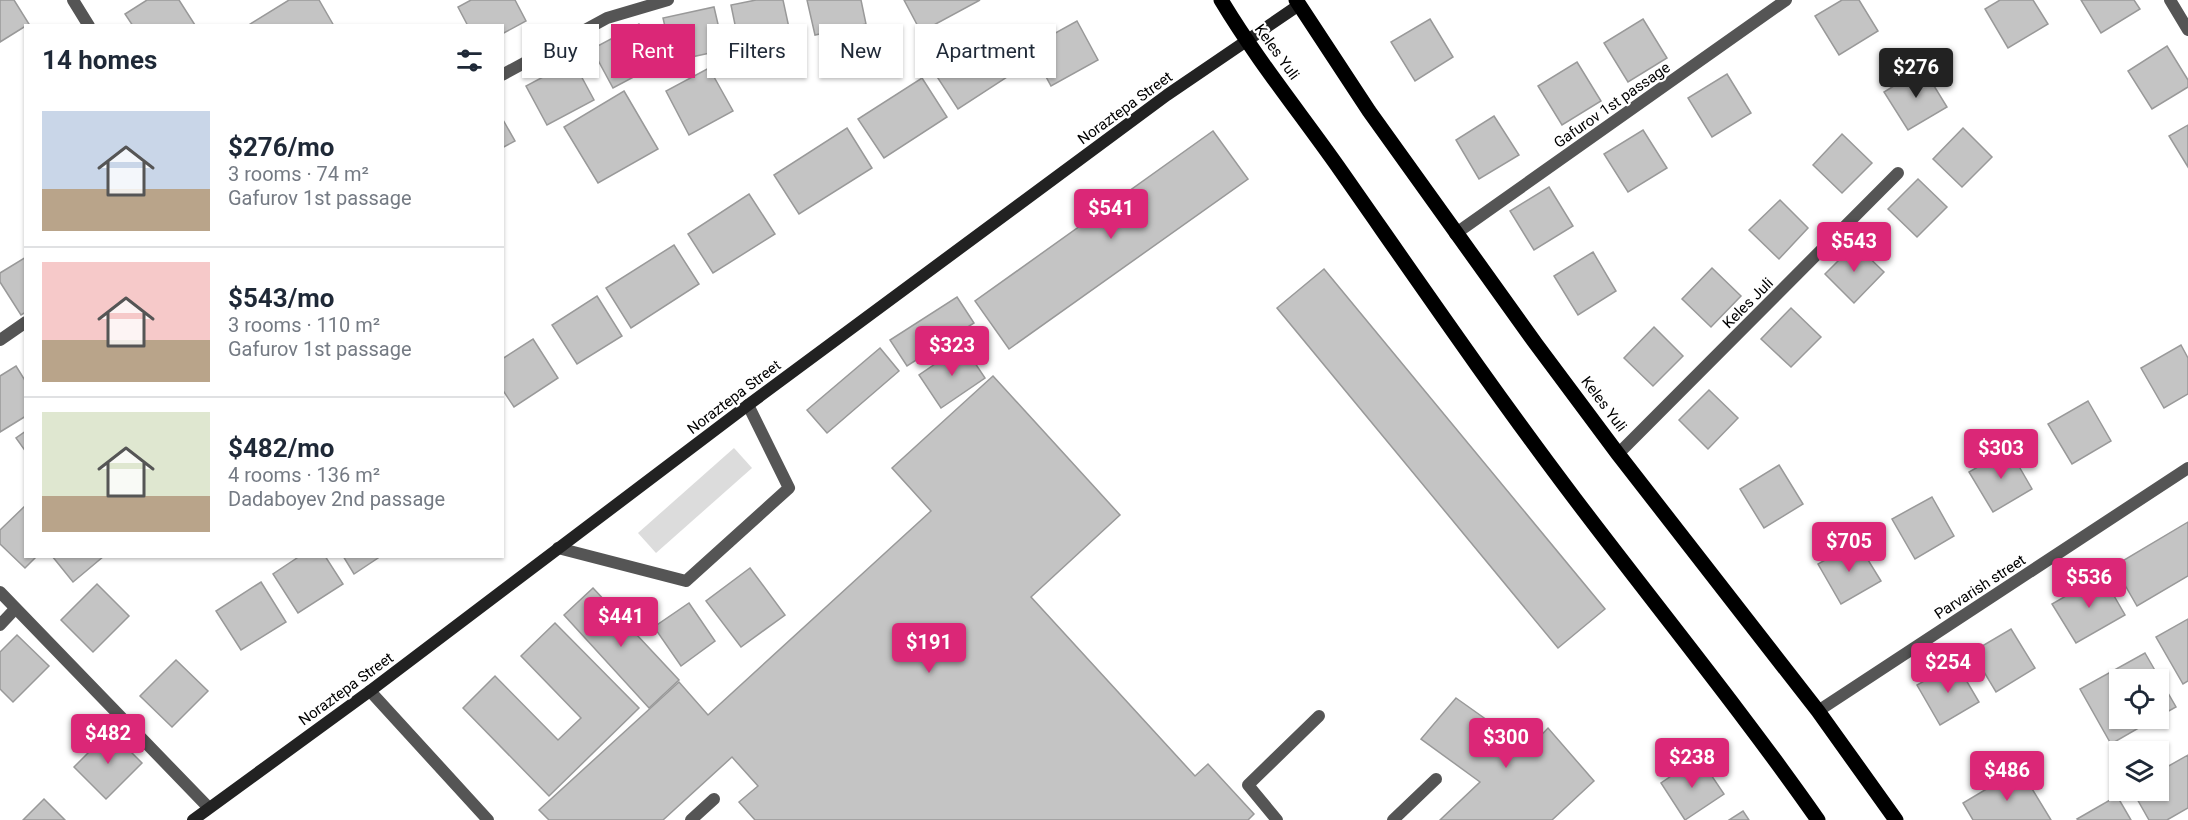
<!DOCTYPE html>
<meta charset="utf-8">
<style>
body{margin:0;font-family:Roboto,sans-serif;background:#f6f6f7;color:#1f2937;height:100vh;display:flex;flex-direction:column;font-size:22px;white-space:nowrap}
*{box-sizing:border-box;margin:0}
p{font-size:20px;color:#747a83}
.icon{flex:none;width:33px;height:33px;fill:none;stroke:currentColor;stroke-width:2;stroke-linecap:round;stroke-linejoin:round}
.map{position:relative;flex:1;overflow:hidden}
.drawer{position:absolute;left:24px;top:24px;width:480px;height:534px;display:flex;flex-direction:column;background:#fff;border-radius:0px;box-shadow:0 2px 4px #0004}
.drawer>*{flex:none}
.hud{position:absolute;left:522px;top:24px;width:570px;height:54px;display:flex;gap:12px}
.fabs{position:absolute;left:2109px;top:669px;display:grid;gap:12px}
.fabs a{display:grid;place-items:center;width:60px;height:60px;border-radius:0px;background:#fff;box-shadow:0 2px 4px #0004;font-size:30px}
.price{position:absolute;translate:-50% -51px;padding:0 14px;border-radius:6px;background:#db2777;color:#fff;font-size:20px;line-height:39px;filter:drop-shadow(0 2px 3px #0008)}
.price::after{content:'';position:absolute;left:50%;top:36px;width:18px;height:14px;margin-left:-9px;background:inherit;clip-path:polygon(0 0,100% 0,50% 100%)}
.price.selected{background:#222;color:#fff}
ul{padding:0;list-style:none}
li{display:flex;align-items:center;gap:18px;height:150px;padding:0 18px}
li+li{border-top:2px solid #e0e1e3}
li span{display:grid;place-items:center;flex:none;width:168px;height:120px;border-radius:0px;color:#555}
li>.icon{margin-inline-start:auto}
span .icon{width:72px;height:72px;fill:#fffc;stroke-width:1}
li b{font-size:26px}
h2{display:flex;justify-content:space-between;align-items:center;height:72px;padding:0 18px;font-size:26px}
.pill{padding:0 21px;border-radius:0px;background:#fff;box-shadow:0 2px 4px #0004;font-size:21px;line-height:54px}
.pill.selected{background:#db2777;color:#fff}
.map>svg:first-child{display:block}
.green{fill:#dcdcdc}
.building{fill:#c4c4c4;stroke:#999;stroke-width:1.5}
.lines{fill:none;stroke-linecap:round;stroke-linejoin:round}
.service{stroke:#555;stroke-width:12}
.minor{stroke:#555;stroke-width:12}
.secondary{stroke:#222;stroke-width:12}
.primary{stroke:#000;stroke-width:15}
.labels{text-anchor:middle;stroke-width:4.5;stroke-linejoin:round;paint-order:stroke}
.street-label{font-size:15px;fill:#000;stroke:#fff}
</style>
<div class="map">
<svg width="2188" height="820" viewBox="0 0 2188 820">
<rect width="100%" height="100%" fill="#fff"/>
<polygon class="green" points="734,448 752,468 656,553 638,533"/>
<g class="building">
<polygon points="0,0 14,0 29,24 0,42"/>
<polygon points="147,0 179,0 195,25 133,26 125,14"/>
<polygon points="289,0 319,0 334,26 247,26"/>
<polygon points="471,0 515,0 526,21 502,34 502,26 468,26 458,7"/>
<polygon points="756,0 783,0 791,37 740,49 731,5"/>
<polygon points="807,0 861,0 866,24 815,35"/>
<polygon points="904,0 980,0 921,32"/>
<polygon points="1842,0 1859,0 1878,31 1839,55 1815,16"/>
<polygon points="2000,0 2033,0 2048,24 2008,48 1985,9"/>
<polygon points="2081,0 2134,0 2140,9 2101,33"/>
<polygon points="714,7 724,50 673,61 663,18"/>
<polygon points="1430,19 1453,57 1415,81 1391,42"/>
<polygon points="1643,19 1667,58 1628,82 1604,43"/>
<polygon points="1077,21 1098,60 1051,86 1030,47"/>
<polygon points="639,24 660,63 613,88 592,49"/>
<polygon points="999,27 1024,66 958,109 932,69"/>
<polygon points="2167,46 2188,80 2188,87 2152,109 2128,71"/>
<polygon points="573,61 594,100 547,125 526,86"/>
<polygon points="1577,62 1601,101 1562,125 1538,86"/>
<polygon points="709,68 733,111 689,135 666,91"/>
<polygon points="1923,68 1947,107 1908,130 1884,92"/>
<polygon points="1727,74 1751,113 1712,137 1688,98"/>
<polygon points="922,78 947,117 884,158 858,119"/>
<polygon points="624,91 658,149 598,183 564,127"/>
<polygon points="1494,116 1519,155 1479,179 1456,140"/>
<polygon points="502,118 515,141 502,148"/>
<polygon points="2188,125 2188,167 2169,136"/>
<polygon points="847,128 872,168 799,214 774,175"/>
<polygon points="1963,128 1992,157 1962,187 1933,159"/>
<polygon points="1643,130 1667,168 1628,192 1604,154"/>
<polygon points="1213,131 1248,179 1009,349 975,301"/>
<polygon points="1842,134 1872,163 1842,193 1813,165"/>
<polygon points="1918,179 1947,207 1917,237 1888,209"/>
<polygon points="1549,187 1573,226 1534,250 1510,211"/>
<polygon points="749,194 775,234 713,273 688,234"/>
<polygon points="1780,200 1808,228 1779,259 1749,230"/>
<polygon points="1855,244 1884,272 1854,303 1825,274"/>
<polygon points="674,245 699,284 631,328 606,288"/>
<polygon points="1593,252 1616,291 1578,315 1554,276"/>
<polygon points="26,257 26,312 21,315 0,282 0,273"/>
<polygon points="1712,268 1741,296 1711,327 1682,299"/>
<polygon points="1324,269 1605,609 1558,648 1277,308"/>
<polygon points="597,296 622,336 577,364 552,325"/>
<polygon points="957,297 974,323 907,366 890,340"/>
<polygon points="1791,308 1821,337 1791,367 1761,339"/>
<polygon points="1654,327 1683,356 1653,386 1624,358"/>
<polygon points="533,339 558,378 514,407 502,389 502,359"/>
<polygon points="963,345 985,378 941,408 919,375"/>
<polygon points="2181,345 2188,358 2188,394 2164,408 2141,368"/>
<polygon points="880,348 899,371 827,433 807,410"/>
<polygon points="16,366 26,382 26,416 0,432 0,376"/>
<polygon points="993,376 1120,515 1031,597 1195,776 1208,764 1254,814 1248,820 755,820 739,802 758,786 732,757 663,820 549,820 539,810 679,682 708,715 931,511 892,468"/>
<polygon points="1709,390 1738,418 1708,449 1679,420"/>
<polygon points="2088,401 2111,441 2072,464 2048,424"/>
<polygon points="26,431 26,452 16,438"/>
<polygon points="2009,449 2032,489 1993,512 1969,472"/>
<polygon points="1779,465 1803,504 1764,528 1740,489"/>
<polygon points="1932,497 1954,536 1915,559 1892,519"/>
<polygon points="26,505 26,556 37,556 25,568 0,544 0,530"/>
<polygon points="2188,522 2188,576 2137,606 2114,566"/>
<polygon points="1857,542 1881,581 1841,604 1818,564"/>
<polygon points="52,556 104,556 73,582"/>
<polygon points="300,556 325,556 343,584 298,613 273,574"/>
<polygon points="343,556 381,556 354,574"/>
<polygon points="750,568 785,615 741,647 706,601"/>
<polygon points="2102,575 2125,615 2076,643 2052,604"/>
<polygon points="261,582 286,622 241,650 216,611"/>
<polygon points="97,584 129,616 93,652 61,620"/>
<polygon points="593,588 679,680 649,708 564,615"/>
<polygon points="689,603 715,641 681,666 654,627"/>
<polygon points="2188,619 2188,681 2183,684 2156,637"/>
<polygon points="555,623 639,708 549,796 463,708 495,676 558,740 581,718 521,656"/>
<polygon points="2011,629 2035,668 1996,692 1972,652"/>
<polygon points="17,635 49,666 13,702 0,689 0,652"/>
<polygon points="2145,653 2176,707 2158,717 2158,680 2120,680 2120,718 2156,718 2111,744 2080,689"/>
<polygon points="176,660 208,691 172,727 140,696"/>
<polygon points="1956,663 1979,702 1940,725 1917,685"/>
<polygon points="1456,698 1528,749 1548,728 1594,781 1552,820 1440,820 1480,782 1421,739"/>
<polygon points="110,731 142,763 106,799 74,767"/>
<polygon points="2188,755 2188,808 2167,820 2149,820 2132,790 2158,790 2158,772"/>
<polygon points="1699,757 1724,794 1685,820 1661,783"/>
<polygon points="2020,769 2051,820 1973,820 1963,803"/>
<polygon points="2117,796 2131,820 2078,820 2077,819"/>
<polygon points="44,799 65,820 23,820"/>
<polygon points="1743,811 1749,820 1729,820"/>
</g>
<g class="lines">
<g class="service">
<polyline points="558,548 686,581 789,488 748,405"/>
<polyline points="370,691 488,820"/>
<polyline points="691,820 714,799"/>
<polyline points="1277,820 1248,785 1319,716"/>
<polyline points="1393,820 1436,779"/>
</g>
<g class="minor">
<polyline points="73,0 89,26"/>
<polyline points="2170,0 2188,30"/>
<polyline points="502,75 607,18 668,0"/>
<polyline points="1455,234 1786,0"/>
<polyline points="0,340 26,322"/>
<polyline points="1618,454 1898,173"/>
<polyline points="0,592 208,807"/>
<polyline points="0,625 15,609"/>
<polyline points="1818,711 2188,468"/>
</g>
<polyline class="secondary" points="193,820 370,691 748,405 1167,95 1299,5"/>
<g class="primary">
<path d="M1221 0C1257 60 1301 114 1341 171 1418 281 1494 392 1575 499 1656 606 1741 710 1818 820"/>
<polyline points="1296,0 1369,111 1536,344 1618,454 1818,711 1896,820"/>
</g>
</g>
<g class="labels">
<g class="street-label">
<text transform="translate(1277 52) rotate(54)" y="5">Keles Yuli</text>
<text transform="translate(1612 105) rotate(-35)" y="5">Gafurov 1st passage</text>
<text transform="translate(1125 108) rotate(-36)" y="5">Noraztepa Street</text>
<text transform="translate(1748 303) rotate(-45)" y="5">Keles Juli</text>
<text transform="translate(734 397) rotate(-37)" y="5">Noraztepa Street</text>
<text transform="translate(1604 404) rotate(53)" y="5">Keles Yuli</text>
<text transform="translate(1980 587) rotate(-33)" y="5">Parvarish street</text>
<text transform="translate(346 689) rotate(-36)" y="5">Noraztepa Street</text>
</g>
</g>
</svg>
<div class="fabs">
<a><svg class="icon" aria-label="locate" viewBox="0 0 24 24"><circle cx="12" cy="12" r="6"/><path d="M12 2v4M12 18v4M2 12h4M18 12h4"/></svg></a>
<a><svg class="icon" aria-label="layers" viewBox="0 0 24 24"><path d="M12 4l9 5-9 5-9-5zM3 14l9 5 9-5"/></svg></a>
</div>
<b class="price selected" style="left:1916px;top:99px">$276</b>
<b class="price" style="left:1111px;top:240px">$541</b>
<b class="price" style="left:1854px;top:273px">$543</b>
<b class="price" style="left:952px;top:377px">$323</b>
<b class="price" style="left:2001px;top:480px">$303</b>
<b class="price" style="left:1849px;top:573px">$705</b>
<b class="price" style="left:2089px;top:609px">$536</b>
<b class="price" style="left:621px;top:648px">$441</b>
<b class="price" style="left:929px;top:674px">$191</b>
<b class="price" style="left:1948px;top:694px">$254</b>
<b class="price" style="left:108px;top:765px">$482</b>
<b class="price" style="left:1506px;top:769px">$300</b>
<b class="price" style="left:1692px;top:789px">$238</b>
<b class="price" style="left:2007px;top:802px">$486</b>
<div class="hud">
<a class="pill">Buy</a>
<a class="pill selected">Rent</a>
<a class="pill">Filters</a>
<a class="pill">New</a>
<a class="pill">Apartment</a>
</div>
<section class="drawer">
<h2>14 homes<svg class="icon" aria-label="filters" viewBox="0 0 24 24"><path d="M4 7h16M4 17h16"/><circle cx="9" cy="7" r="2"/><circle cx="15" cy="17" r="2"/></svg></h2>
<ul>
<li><span style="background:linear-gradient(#c9d6e8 65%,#b9a48a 0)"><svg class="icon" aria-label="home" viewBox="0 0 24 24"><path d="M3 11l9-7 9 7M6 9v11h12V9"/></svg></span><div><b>$276/mo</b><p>3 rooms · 74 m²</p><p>Gafurov 1st passage</p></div></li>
<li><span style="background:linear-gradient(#f6c9c9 65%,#b9a48a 0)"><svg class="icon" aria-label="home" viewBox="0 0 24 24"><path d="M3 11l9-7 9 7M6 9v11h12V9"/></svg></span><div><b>$543/mo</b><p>3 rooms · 110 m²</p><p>Gafurov 1st passage</p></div></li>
<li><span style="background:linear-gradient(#dfe7d0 70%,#b9a48a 0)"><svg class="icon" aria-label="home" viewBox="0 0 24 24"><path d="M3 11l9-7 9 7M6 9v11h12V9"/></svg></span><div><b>$482/mo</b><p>4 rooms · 136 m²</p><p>Dadaboyev 2nd passage</p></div></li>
</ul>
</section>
</div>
